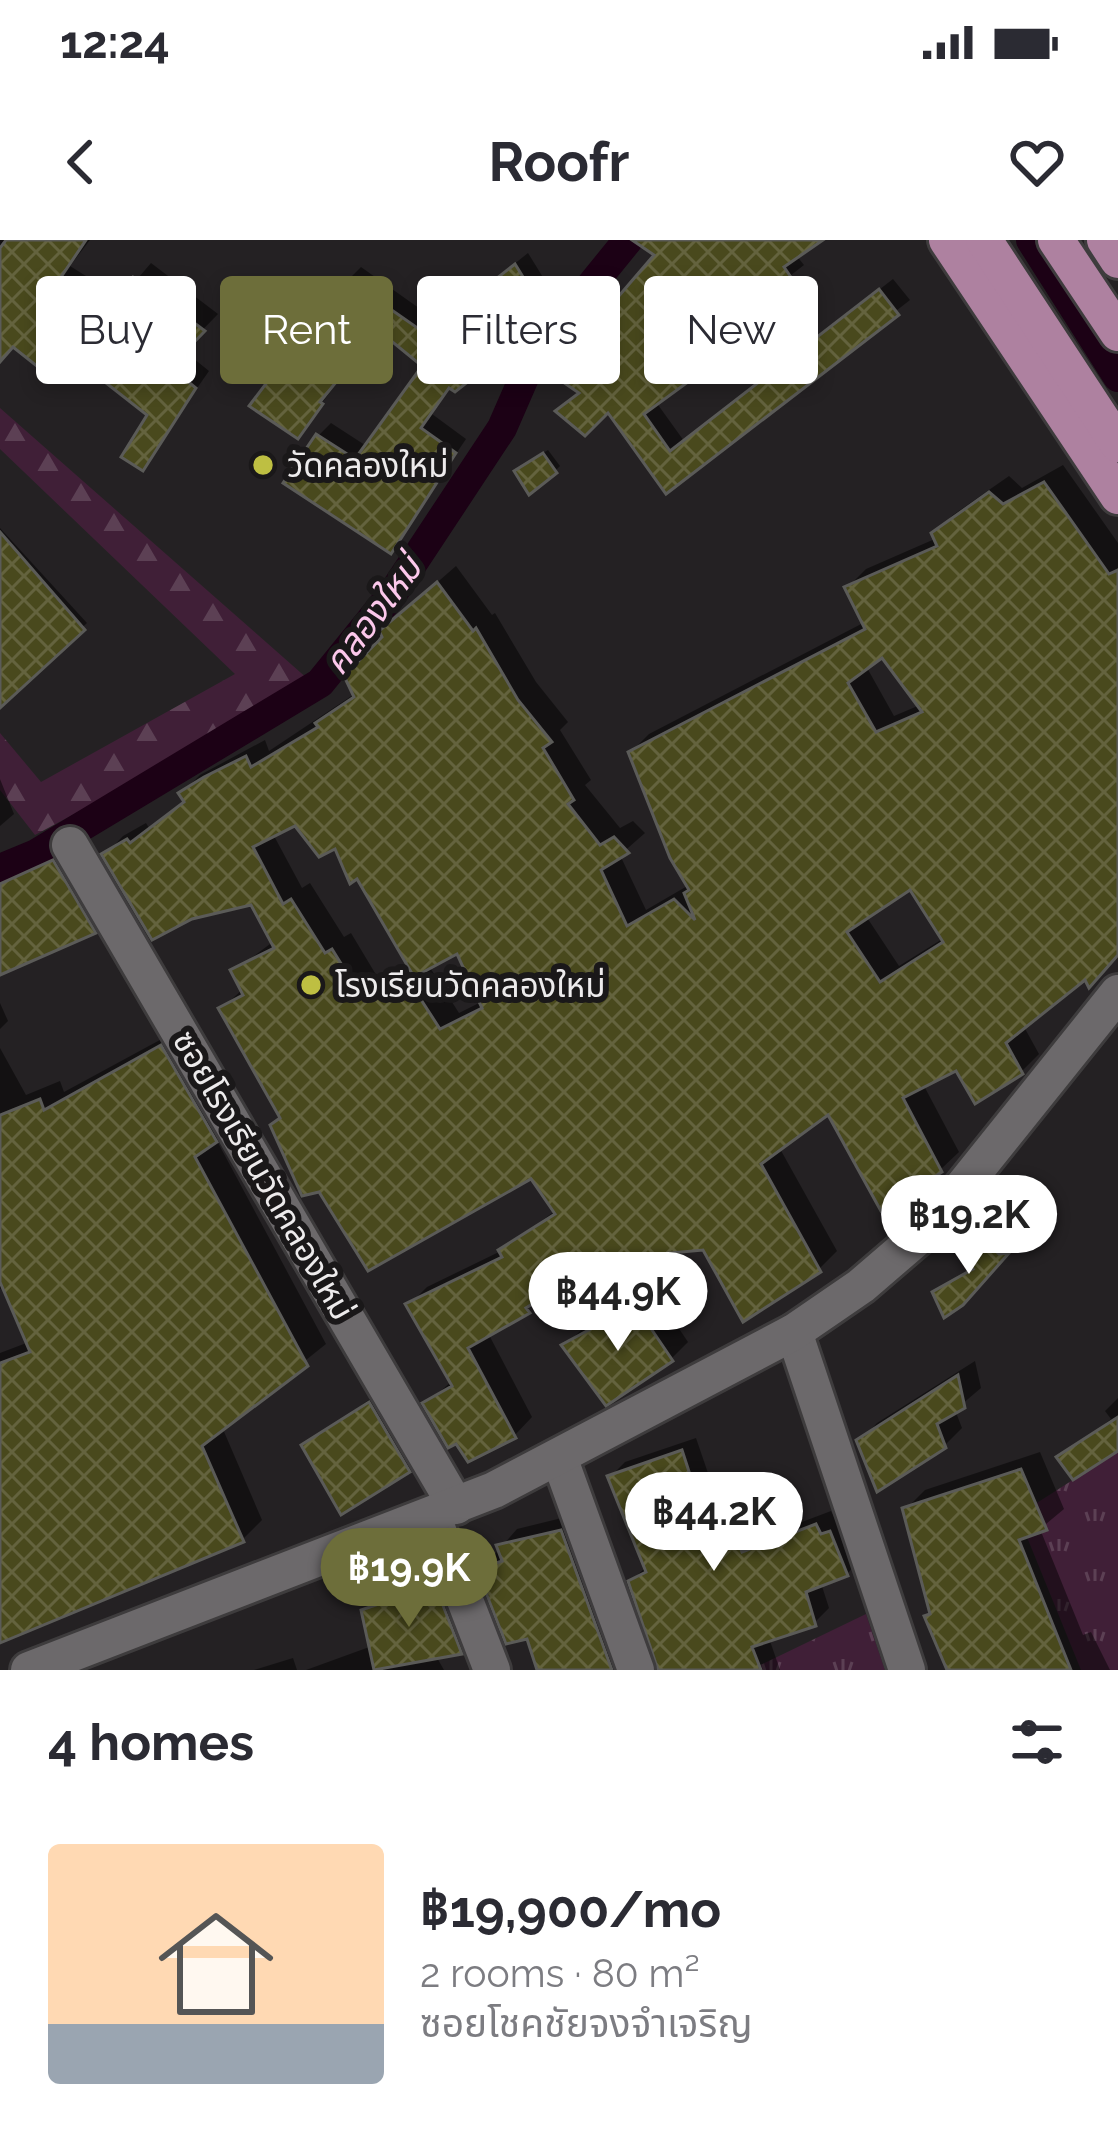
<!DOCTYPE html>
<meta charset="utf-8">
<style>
body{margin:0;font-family:Raleway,"Noto Sans Thai",sans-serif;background:#f2f2f3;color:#2b2b33;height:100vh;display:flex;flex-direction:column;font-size:45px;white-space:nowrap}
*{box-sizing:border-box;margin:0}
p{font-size:39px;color:#7c7c81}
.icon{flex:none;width:66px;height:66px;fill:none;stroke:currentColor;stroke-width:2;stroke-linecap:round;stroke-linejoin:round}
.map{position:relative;height:1430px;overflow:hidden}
.sheet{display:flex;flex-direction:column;background:#fff;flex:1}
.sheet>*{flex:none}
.hud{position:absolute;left:36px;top:36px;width:1047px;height:108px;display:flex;gap:24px}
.price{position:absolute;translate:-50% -102px;padding:0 27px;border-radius:42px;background:#fff;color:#222;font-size:39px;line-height:78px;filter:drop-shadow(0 3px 6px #0008)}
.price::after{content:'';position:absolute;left:50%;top:72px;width:36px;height:27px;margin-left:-18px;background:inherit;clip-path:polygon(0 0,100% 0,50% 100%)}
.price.active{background:#6d6e3a;color:#fff}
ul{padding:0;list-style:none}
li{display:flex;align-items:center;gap:36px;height:300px;padding:0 48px}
li span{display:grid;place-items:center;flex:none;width:336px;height:240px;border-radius:12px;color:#555}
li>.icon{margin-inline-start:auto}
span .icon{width:144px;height:144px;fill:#fffc;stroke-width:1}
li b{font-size:51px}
h2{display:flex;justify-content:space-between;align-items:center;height:144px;padding:0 48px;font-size:51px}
.pill{padding:0 42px;border-radius:12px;background:#fff;box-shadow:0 6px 18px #0003;font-size:42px;line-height:108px}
.pill.active{background:#6d6e3a;color:#fff}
.status{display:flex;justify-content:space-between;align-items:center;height:84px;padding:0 60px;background:#fff;direction:ltr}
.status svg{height:33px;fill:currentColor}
header{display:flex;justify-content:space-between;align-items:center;height:156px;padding:0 48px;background:#fff;font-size:54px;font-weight:700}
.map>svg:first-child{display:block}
.grass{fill:url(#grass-tufts)}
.forest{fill:url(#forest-firs)}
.shadow{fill:#0007;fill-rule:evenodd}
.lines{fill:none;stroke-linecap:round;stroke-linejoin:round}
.canal{stroke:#1c0115;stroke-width:30}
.building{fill:url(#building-cross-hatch);stroke:#5b5b58;stroke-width:3;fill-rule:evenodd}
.minor-casing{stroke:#3e3c3d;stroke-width:42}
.major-casing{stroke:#3e3c3d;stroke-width:42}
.minor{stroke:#6c696b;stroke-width:36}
.major{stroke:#ae81a0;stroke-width:36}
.poi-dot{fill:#bebf42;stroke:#1a1819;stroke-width:4.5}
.labels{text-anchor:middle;stroke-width:12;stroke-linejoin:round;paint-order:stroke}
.poi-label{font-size:33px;fill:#edebec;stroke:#1a1819;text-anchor:start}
.street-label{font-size:33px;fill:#edebec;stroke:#1a1819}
.water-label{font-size:36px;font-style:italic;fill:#fcc8eb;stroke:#1a1819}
</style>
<div class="status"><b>12:24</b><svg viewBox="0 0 49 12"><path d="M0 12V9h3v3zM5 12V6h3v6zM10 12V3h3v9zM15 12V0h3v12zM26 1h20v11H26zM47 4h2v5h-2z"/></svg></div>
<header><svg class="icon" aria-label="back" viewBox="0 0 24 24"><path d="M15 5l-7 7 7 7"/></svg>Roofr<svg class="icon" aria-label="heart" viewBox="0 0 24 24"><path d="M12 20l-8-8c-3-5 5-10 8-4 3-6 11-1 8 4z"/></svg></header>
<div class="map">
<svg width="1118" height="1430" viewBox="0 0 1118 1430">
<defs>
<pattern id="grass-tufts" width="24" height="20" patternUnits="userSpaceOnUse" patternTransform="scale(3)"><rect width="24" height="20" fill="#401f37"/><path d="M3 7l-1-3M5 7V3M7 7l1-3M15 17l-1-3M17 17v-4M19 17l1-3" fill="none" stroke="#5c4054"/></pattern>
<pattern id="forest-firs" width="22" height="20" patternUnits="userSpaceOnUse" patternTransform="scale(3)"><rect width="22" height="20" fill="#401f37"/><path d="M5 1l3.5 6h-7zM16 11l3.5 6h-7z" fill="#5c4054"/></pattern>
<pattern id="building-cross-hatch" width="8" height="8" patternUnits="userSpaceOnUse" patternTransform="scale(3)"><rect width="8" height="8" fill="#49491d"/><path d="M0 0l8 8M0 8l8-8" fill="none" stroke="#64633e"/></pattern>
</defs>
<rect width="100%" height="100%" fill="#242123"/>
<g class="grass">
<polygon points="1118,1211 1118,1430 1081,1430 1018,1275"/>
<polygon points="866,1374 885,1430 750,1430"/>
</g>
<polygon class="forest" points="0,168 309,440 283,462 35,595 0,550 0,493 41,542 235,434 0,209"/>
<g class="shadow">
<polygon points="0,0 90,0 70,26 121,58 151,23 218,74 183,110 209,131 142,227 151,174 67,108 46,130 14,104 0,120"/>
<polygon points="644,0 814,0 796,15 804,25 758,61 740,41 699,82 675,98 699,128 656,162 684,201 893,39 910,60 667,250 609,168 523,111 494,115 451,146 432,174 466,199 391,311 318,196 331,183 368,207 426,125 379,87 298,195 348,40 361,27 440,83 528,13 549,47 555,44 596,88 659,15"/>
<polygon points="548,210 560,226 555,231 522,226"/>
<path d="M1063 225 1118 303V713L1023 785 1039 814 1021 832 957 827 923 844 959 912 940 930 829 871 779 907 837 1011 819 1029 704 1007 604 1016 488 1093 532 1177 514 1196 426 1164 452 1141 409 1065 427 1047 503 1010 556 970 532 935 321 948 222 768 243 749 234 731 274 701 253 661 105 615 123 596 146 583 149 588 186 559 182 553 200 535 265 500 269 511 356 453 401 374 456 326 492 375 495 373 536 442 568 482 560 490 591 540 585 545 620 588 633 581 645 593 620 615 646 670 689 645 631 512 649 494 865 382 848 347 866 329 937 298 934 294 953 275 1009 236 1022 248ZM883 414 920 465 894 476 866 426ZM296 583 337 605 411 726 381 743 351 693 344 697 310 643 302 648 273 594ZM910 646 944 698 899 726 866 676ZM459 710 483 761 459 773 429 726Z"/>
<polygon points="0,288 87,383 5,459 0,453"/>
<polygon points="0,539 14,574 0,586"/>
<polygon points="73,602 114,671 94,691 0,733 0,629"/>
<polygon points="0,763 8,781 0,789"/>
<polygon points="182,788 236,880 216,899 326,1104 222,1187 262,1280 242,1300 0,1399 0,1113 29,1102 5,1046 0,1049 0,808 26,855 60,841 64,852"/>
<polygon points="989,990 1012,1006 971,1053 936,1053 975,1027 964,1015"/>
<polygon points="653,1050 688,1102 671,1119 565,1106 582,1089"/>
<polygon points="975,1121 981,1148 955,1170 962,1188 944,1206 860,1201 877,1183"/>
<polygon points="387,1147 426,1213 408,1230 305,1205"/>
<polygon points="1118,1158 1118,1207 1060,1218 1111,1179 1105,1171"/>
<polygon points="696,1198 721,1271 743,1260 757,1299 831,1271 836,1281 845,1278 861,1319 847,1334 821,1343 829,1368 814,1383 769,1398 780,1430 699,1430 631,1341 647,1326 611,1236 625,1222"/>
<polygon points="1040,1212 1064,1269 1040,1289 1083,1395 1091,1392 1110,1430 948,1430 906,1269 925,1250"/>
<polygon points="578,1274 639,1430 544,1430 529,1396 481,1330 517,1289"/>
<polygon points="453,1328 478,1393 460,1411 436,1416 444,1430 306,1430 372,1406 364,1371 382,1353"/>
<polygon points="293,1418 297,1430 254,1430"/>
</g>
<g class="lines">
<g class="canal">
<polyline points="1031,0 1118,137"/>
<polyline points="0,629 36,614 320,443 393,353 502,188 533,117 628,0"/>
</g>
</g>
<g class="building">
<polygon points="6,0 86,0 57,43 106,73 133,37 205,91 170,127 196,148 143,231 121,217 147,175 64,110 47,134 13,107 0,122 0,8"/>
<polygon points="632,0 823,0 784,27 793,40 757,65 740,45 698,81 701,85 663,110 688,142 644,174 670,211 879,49 899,75 666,254 608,173 585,196 555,171 579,153 522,114 508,131 466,96 462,100 483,130 455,152 449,148 421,188 456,213 391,314 283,243 316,194 355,219 422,126 378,90 320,162 323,164 298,199 249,166 346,38 426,94 515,24 536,58 541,55 582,99 654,15"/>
<polygon points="543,213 557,233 529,255 514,231"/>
<path d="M1044 242 1109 334 1118 330V715L1089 748 1085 740 1006 803 1023 834 975 864 956 831 903 858 942 932 881 971 828 875 761 924 821 1032 743 1082 703 1010 605 1019 526 1068 530 1073 468 1108 516 1198 468 1222 456 1204 448 1208 422 1163 452 1146 405 1064 502 1017 498 1010 555 974 531 939 368 1031 319 952 302 956 270 885 280 878 218 768 243 755 230 730 274 708 251 665 192 679 152 700 101 614 127 599 130 603 184 562 178 553 204 537 246 516 251 527 318 487 315 483 354 457 344 436 382 397 379 391 437 342 473 391 476 388 518 460 552 502 543 508 574 560 568 564 600 605 614 597 629 613 601 630 627 686 674 659 695 680 684 653 689 650 670 618 628 512 865 389 844 347 937 306 931 293 989 252 1003 264ZM882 418 922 472 876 492 848 443ZM295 586 319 617 335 609 350 644 357 639 414 737 457 714 482 768 440 789 405 735 363 759 332 709 325 713 291 659 283 664 253 607ZM910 650 943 702 880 742 847 692Z"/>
<polygon points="0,292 85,390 0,468"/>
<polygon points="53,620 96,693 0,735 0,644"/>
<polygon points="161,805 217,902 195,917 308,1126 202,1206 244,1302 0,1403 0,1123 30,1112 0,1042 0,875 40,859 44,870"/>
<polygon points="979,996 999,1014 1009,1013 963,1065 944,1078 932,1052 973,1029 960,1015"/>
<polygon points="635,1065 673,1121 606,1166 561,1105"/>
<polygon points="958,1135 965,1168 937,1184 946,1208 877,1252 856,1200"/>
<polygon points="369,1162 410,1232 341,1275 301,1205"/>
<polygon points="1118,1177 1118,1211 1073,1240 1056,1217"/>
<polygon points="682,1210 706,1284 728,1273 742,1312 816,1284 821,1294 830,1291 848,1336 806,1352 816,1386 752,1407 761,1430 658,1430 628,1341 646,1332 607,1236"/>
<polygon points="1021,1229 1047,1290 1019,1300 1071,1430 947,1430 924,1376 930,1374 902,1268"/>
<polygon points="561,1290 612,1430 537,1430 527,1399 506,1404 477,1330 502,1321 496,1305"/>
<polygon points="435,1345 462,1414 374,1430 361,1370"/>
</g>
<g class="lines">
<g class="minor-casing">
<g id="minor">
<polyline points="70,605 456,1266"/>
<polyline points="794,1092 907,1430"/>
<polyline points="559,1217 636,1430"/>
<polyline points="432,1275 492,1430"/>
<polyline points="29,1430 494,1250 794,1092 861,1046 932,985 1118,753"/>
</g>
</g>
<g class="major-casing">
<g id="major">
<polyline points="947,0 1118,256"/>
<polyline points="984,0 1118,204"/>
<polyline points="1056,0 1118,93"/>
<polyline points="1105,0 1118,20"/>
</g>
</g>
<use href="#minor" class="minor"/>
<use href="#major" class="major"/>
</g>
<g class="poi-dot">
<circle cx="263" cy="225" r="12"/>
<circle cx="311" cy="745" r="12"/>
</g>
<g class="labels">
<g class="poi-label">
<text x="287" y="237">วัดคลองใหม่</text>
<text x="335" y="757">โรงเรียนวัดคลองใหม่</text>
</g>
<g class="street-label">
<text transform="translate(264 935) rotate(60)" y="12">ซอยโรงเรียนวัดคลองใหม่</text>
</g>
<g class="water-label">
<text transform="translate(372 375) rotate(-53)" y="13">คลองใหม่</text>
</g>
</g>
</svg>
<b class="price" style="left:969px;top:1037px">฿19.2K</b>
<b class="price" style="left:618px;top:1114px">฿44.9K</b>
<b class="price" style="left:714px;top:1334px">฿44.2K</b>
<b class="price active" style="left:409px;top:1390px">฿19.9K</b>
<div class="hud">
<a class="pill">Buy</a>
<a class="pill active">Rent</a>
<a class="pill">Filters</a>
<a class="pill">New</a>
</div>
</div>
<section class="sheet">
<h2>4 homes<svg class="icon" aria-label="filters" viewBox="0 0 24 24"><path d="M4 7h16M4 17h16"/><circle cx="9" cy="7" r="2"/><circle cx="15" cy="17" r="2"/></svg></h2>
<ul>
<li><span style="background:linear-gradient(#ffd9b3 75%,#9aa5b1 0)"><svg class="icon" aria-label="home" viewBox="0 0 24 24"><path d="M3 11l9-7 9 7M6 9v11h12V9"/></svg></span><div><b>฿19,900/mo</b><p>2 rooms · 80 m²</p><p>ซอยโชคชัยจงจำเจริญ</p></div></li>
</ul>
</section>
